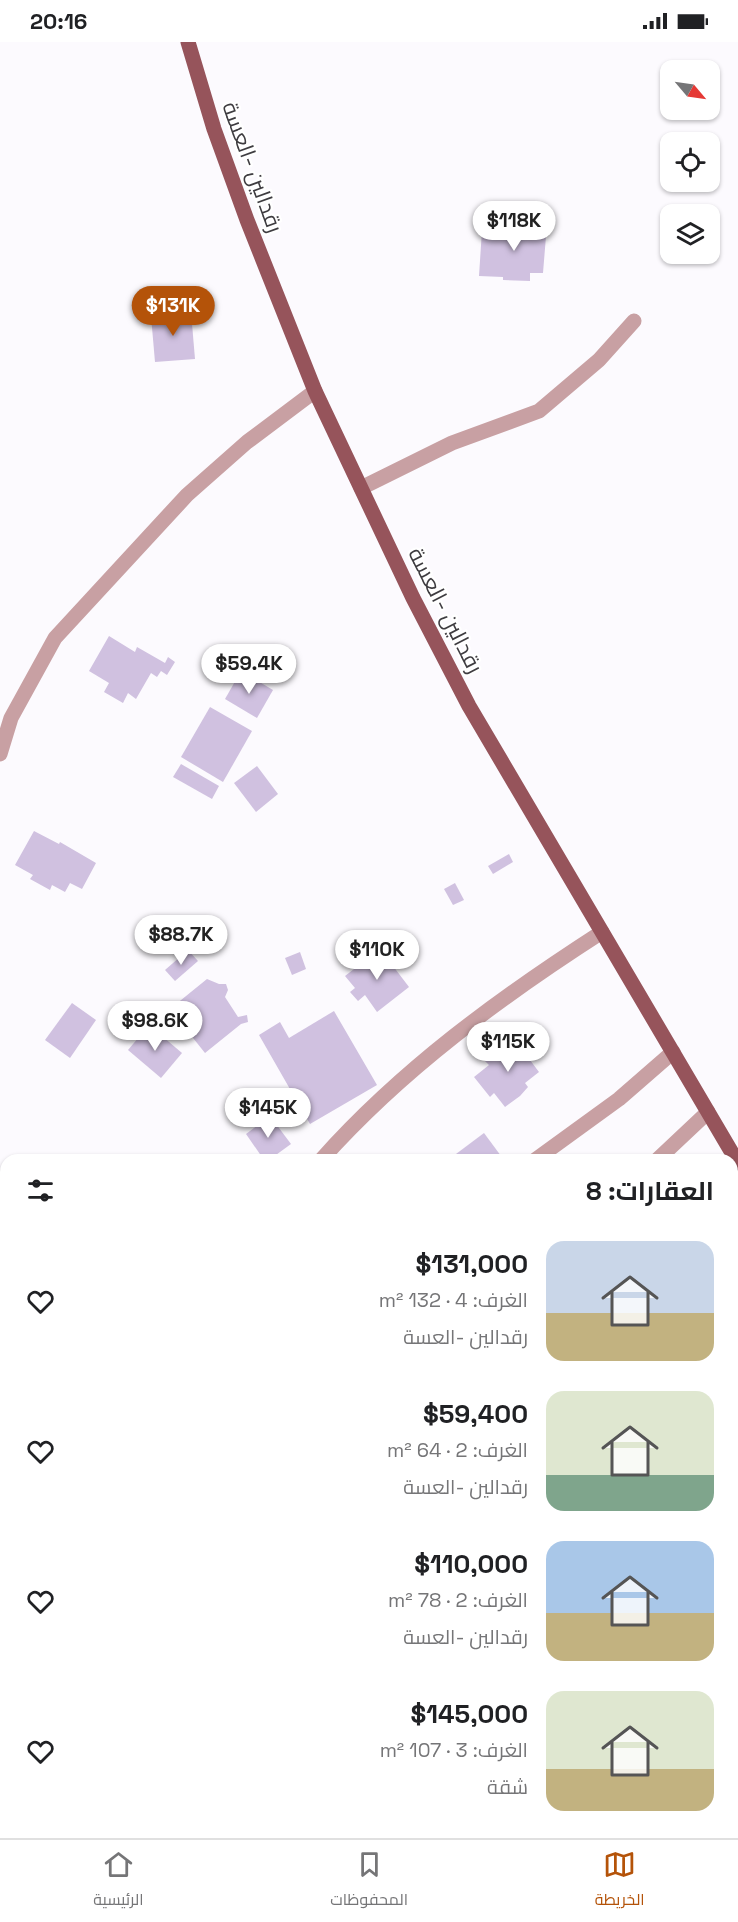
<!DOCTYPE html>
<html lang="ar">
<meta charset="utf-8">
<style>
body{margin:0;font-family:"Space Grotesk",Cairo,sans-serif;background:#f6f6f6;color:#202124;direction:rtl;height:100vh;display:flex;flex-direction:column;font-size:22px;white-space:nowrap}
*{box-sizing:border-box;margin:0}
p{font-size:20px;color:#757577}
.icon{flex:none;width:33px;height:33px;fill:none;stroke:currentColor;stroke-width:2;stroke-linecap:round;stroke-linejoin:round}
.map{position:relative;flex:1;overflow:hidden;direction:ltr}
.drawer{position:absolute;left:0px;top:1112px;width:738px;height:686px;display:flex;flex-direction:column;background:#fff;border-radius:18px 18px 0 0;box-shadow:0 2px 4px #0004;direction:rtl}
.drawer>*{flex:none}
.needle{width:39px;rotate:119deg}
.fabs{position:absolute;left:660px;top:18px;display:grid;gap:12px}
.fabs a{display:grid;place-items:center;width:60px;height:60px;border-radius:12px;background:#fff;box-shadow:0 2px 4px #0004;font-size:30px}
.price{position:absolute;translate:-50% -51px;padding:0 14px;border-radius:21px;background:#fff;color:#222;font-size:20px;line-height:39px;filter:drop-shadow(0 2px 3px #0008)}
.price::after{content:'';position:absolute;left:50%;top:36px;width:18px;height:14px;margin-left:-9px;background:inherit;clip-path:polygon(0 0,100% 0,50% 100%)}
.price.current{background:#b45309;color:#fff}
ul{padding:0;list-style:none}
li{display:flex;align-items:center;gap:18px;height:150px;padding:0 24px}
li span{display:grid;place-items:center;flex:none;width:168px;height:120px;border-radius:18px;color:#555}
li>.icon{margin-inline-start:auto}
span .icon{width:72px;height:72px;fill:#fffc;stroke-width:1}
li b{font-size:26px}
h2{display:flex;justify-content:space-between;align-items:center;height:72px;padding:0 24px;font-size:26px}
.status{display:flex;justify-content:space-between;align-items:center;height:42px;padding:0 30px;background:#fff;direction:ltr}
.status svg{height:16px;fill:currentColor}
.tab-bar{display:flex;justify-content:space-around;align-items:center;height:84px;border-top:2px solid #e0e0e0;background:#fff;font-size:16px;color:#757577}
.tab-bar a{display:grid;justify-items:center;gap:3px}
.tab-bar .current{color:#b45309}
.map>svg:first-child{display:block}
.building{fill:#d0c1e0}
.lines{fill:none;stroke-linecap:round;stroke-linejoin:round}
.minor{stroke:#c8a0a3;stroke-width:15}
.major{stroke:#96545b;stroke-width:15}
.labels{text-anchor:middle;stroke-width:4.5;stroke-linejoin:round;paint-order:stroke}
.street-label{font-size:22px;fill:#3e3c40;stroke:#fff}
</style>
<div class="status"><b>20:16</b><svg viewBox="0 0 49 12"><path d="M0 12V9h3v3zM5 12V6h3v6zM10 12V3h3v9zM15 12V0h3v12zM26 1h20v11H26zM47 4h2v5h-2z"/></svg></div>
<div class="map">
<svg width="738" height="1796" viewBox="0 0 738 1796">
<rect width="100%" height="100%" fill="#fcfafe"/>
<g class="building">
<polygon points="512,180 547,182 543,231 530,231 530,239 503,238 503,235 479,234 482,188 512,189"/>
<polygon points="191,270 195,317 155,320 151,274"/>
<polygon points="109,594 135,610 137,605 165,621 168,615 175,620 167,633 161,629 157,635 151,631 136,657 128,651 123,661 104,650 109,641 89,629"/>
<polygon points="241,629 273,648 257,676 225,657"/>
<polygon points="210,665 252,689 223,740 181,715"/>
<polygon points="181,722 219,744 212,757 173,735"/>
<polygon points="257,724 278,752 256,770 234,741"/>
<polygon points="34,789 59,802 60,800 96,821 82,847 70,841 65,850 52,843 50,848 30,837 33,833 15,823"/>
<polygon points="509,812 513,820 493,832 488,824"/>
<polygon points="455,841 464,858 453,863 444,847"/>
<polygon points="380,907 409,945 377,970 365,953 358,959 350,950 355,946 345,934"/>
<polygon points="188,908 198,919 175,939 165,928"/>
<polygon points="300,910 306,927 292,933 285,916"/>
<polygon points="207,937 219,942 226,942 228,948 225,955 238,975 247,973 248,980 241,982 205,1011 170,967"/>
<polygon points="72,961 96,978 70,1016 45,998"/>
<polygon points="334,969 377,1043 310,1082 259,993 280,980 289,996"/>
<polygon points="149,983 182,1011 161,1036 128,1008"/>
<polygon points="523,999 535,1014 530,1018 539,1030 525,1041 528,1045 520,1054 505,1065 494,1051 490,1055 474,1035 489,1023 484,1018 504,1002 510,1009"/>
<polygon points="270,1074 291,1102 269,1118 264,1118 246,1092"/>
<polygon points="484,1091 504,1118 448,1118"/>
<polygon points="0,1548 6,1552 6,1572 0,1568"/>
<polygon points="6,1595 6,1618 0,1614 0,1606"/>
<polygon points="601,1791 648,1791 656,1796 597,1796"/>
</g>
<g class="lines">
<g class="minor">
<polyline points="361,446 452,401 539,369 599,318 634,279"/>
<polyline points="0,712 11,676 55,596 187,453 247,400 315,349"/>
<path d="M321 1118C402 1027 501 955 602 890"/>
<polyline points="535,1118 619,1057 673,1010"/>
<polyline points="657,1118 708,1070"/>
</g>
<polyline class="major" points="188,0 214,87 247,178 315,349 413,556 469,664 738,1121"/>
</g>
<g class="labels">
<g class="street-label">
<text transform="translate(253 125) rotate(70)" y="8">رقدالين -العسة</text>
<text transform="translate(446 568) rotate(63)" y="8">رقدالين -العسة</text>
</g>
</g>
</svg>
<div class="fabs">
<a><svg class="needle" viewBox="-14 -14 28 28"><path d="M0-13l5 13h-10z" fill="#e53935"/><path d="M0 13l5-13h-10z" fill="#757577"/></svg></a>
<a><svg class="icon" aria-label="locate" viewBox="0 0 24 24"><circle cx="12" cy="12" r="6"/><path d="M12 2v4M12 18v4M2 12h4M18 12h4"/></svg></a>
<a><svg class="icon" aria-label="layers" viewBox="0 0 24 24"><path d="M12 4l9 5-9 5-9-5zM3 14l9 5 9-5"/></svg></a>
</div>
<b class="price" style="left:514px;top:210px">$118K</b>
<b class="price current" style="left:173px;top:295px">$131K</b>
<b class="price" style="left:249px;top:653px">$59.4K</b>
<b class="price" style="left:181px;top:924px">$88.7K</b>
<b class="price" style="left:377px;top:939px">$110K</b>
<b class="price" style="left:155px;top:1010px">$98.6K</b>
<b class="price" style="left:508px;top:1031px">$115K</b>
<b class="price" style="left:268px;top:1097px">$145K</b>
<section class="drawer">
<h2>العقارات: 8<svg class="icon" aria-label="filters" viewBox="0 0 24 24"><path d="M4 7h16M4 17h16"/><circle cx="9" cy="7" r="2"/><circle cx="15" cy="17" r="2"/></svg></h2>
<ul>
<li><span style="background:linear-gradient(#c9d6e8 60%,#c2b280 0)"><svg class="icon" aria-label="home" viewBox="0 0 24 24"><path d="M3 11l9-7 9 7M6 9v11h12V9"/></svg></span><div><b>$131,000</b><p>الغرف: 4 · 132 m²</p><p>رقدالين -العسة</p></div><svg class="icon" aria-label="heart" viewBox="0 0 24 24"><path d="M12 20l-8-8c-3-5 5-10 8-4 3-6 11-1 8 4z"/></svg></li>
<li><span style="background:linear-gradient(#dfe7d0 70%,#7fa58c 0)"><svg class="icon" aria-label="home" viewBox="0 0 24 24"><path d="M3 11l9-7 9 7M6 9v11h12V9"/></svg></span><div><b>$59,400</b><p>الغرف: 2 · 64 m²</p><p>رقدالين -العسة</p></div><svg class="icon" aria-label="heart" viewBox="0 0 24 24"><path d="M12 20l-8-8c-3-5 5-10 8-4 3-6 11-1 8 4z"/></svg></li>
<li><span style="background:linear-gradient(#a9c7e8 60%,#c2b280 0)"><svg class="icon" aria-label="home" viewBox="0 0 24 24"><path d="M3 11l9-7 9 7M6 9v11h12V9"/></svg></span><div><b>$110,000</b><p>الغرف: 2 · 78 m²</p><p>رقدالين -العسة</p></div><svg class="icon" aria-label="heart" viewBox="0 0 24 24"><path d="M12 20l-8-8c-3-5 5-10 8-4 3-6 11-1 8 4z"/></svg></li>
<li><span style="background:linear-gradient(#dfe7d0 65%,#c2b280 0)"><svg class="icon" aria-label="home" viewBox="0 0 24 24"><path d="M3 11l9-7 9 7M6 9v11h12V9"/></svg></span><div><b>$145,000</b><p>الغرف: 3 · 107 m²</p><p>شقة</p></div><svg class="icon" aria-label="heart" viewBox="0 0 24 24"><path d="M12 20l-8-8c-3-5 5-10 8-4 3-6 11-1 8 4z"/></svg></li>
</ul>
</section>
</div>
<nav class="tab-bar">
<a class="current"><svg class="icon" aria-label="map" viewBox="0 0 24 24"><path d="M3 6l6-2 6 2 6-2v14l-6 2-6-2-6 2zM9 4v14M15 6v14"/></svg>الخريطة</a>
<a><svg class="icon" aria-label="saved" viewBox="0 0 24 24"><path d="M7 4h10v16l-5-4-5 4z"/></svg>المحفوظات</a>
<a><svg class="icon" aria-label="home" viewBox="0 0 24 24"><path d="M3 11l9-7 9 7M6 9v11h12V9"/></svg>الرئيسية</a>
</nav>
